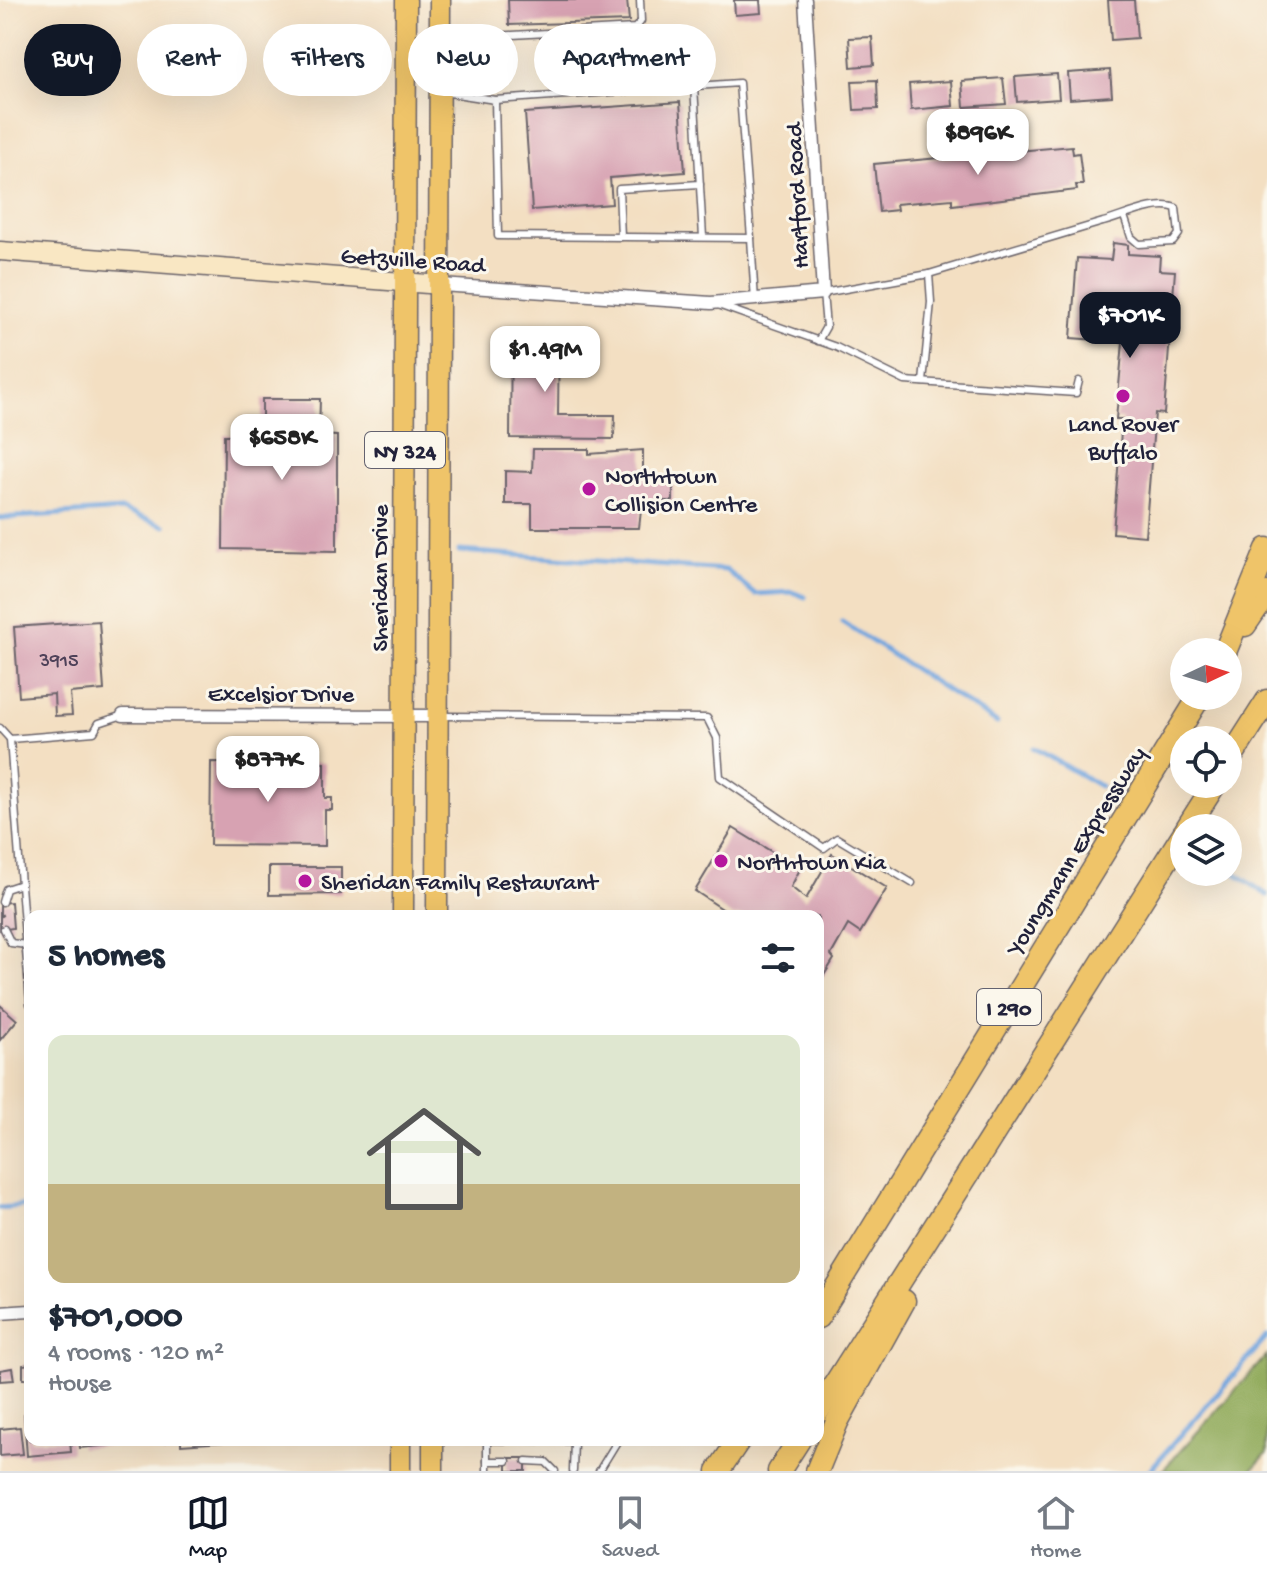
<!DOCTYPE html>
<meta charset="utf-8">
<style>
body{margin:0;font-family:"Gochi Hand",sans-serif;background:#f6f6f7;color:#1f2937;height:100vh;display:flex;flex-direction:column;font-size:30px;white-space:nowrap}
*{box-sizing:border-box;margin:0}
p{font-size:26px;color:#747a83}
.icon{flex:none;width:44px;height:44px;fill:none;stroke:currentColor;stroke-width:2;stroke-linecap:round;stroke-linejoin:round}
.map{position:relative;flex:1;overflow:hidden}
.details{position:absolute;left:24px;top:910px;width:800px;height:536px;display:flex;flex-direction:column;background:#fff;border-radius:16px;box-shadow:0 8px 32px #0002}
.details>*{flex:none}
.guide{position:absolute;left:24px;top:24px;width:800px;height:72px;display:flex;gap:16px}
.needle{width:52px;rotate:86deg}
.fabs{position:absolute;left:1170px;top:638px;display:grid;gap:16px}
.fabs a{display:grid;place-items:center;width:72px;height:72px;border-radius:50%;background:#fff;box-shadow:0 8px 32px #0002;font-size:40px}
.price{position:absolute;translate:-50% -68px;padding:0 18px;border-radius:16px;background:#fff;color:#222;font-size:26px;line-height:52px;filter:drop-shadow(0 2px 4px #0008)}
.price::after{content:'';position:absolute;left:50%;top:48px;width:24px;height:18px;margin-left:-12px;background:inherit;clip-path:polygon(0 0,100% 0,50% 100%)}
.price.current{background:#111827;color:#fff}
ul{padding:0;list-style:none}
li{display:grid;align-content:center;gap:16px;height:424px;padding:0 24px}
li+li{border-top:2px solid #e0e1e3}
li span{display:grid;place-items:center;height:248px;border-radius:16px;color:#555}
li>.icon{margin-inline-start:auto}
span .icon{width:144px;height:144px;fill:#fffc;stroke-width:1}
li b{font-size:34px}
h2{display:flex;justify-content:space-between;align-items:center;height:96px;padding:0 24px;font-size:34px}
.pill{padding:0 28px;border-radius:36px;background:#fff;box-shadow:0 8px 32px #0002;font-size:28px;line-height:72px}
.pill.current{background:#111827;color:#fff}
.tab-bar{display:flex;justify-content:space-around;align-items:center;height:112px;border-top:2px solid #e0e1e3;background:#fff;font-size:22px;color:#747a83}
.tab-bar a{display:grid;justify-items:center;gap:4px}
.tab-bar .current{color:#111827}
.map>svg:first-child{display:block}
.forest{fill:#94ad60;stroke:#5b684e;stroke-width:2}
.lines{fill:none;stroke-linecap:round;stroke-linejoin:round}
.stream{stroke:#72a5de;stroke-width:5}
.building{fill:#d7a2b2}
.lane-casing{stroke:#6b646a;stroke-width:9}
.street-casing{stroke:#6b646a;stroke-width:15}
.secondary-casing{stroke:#6b646a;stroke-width:21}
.primary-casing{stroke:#6b646a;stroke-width:23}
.highway-casing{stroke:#6b646a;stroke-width:25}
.path{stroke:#6b646a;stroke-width:3;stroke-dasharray:6 6;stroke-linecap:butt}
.lane{stroke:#fff;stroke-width:6}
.street{stroke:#fff;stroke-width:12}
.secondary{stroke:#f9e7c3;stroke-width:18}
.primary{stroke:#efc469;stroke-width:20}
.highway{stroke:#efc469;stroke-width:22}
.poi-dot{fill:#b5179e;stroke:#fbf7ec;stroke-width:3}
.labels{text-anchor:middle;stroke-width:6;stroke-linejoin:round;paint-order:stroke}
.number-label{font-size:20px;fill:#4f4259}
.shield{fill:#fbf7ec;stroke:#636270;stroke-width:2}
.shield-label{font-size:22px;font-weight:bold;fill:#22223b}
.street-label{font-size:24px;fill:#22223b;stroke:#fbf7ec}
.poi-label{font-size:24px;fill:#22223b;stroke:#fbf7ec;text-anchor:start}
</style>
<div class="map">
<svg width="1267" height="1471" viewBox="0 0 1267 1471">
<rect width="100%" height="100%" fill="#fbf7ec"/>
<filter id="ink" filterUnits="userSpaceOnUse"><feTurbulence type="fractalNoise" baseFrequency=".0125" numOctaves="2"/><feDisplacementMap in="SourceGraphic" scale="16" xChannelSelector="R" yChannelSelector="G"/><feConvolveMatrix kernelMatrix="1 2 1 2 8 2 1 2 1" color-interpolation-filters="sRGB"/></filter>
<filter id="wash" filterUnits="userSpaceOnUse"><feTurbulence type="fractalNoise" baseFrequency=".006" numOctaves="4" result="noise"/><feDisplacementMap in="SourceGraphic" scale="32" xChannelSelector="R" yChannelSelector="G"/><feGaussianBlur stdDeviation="1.8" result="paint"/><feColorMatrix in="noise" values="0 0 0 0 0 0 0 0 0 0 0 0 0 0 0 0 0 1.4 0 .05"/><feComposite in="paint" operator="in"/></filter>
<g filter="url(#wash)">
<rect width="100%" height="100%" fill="#f3dfc2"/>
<polygon class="forest" points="1267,1355 1267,1453 1251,1471 1162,1471"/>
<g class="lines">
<g class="stream">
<polyline points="0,518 122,510 165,526"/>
<polyline points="459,551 726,570 755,594 792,592 805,597"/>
<polyline points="842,622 997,723"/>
<polyline points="1034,748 1100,786"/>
<polyline points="1228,868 1267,895"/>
<polyline points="0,1208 30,1205"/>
<polyline points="1149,1471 1267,1337"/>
</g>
</g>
<g id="blocks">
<g class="building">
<polygon points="508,0 627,0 629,21 509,25"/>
<polygon points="734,0 760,0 761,13 735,15"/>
<polygon points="1108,0 1134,0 1137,38 1111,40"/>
<polygon points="872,37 874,65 851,67 849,38"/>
<polygon points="1110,70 1112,96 1070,99 1068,73"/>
<polygon points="1057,74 1059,99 1017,102 1015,77"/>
<polygon points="1003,78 1006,104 964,107 962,81"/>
<polygon points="877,80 878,109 854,110 852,81"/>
<polygon points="951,81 953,106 911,110 909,84"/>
<polygon points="680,102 685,172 610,178 612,204 532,210 525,113"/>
<polygon points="1072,146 1073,154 1079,153 1083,185 1076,185 1077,190 952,205 952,199 896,204 897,210 879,212 874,164"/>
<polygon points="1113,243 1128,245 1128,254 1160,256 1159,270 1175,271 1164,414 1155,413 1145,536 1113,533 1122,419 1116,419 1123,342 1071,338 1077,258 1111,260"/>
<polygon points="511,332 559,333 558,415 615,415 614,439 510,438"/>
<polygon points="262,399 320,399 319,435 337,436 337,551 223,549 224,435 262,435"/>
<polygon points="533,449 589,449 589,454 643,450 643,477 673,477 673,501 642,501 639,528 532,528 532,504 505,504 505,471 532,472"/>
<polygon points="99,621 104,690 70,693 72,715 55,716 54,694 19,697 14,627"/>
<polygon points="211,762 325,763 325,798 332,798 332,810 325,810 325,846 210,845"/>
<polygon points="733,828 800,869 791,887 806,899 832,854 887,888 860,933 848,925 831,955 834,959 818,985 818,916 733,916 695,891"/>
<polygon points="269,867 341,867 341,894 269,895"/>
<polygon points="11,902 13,928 0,930 0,903"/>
<polygon points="0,1005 17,1020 0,1040"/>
<polygon points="30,1364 30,1379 23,1379 23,1365"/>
<polygon points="12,1368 14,1380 0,1381 0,1370"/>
<polygon points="30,1413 30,1440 70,1440 71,1452 27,1456 24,1414"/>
<polygon points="20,1427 23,1454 0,1456 0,1429"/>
<polygon points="79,1440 121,1440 121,1444 80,1448"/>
<polygon points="128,1440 167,1440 167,1442 128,1445"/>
<polygon points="181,1440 224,1440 224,1442 181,1445"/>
<rect x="507" y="1458" width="19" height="13"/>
</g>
</g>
</g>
<g filter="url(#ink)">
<use href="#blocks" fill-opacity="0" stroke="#6b646a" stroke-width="2"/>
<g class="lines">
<g class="lane-casing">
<g id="lane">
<polyline points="442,39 635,28 641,21 640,0"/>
<polyline points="694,86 703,237"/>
<polyline points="443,92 495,100 498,236 751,238 755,301"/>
<polyline points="495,100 739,83 751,238"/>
<polyline points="621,237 619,189 700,184"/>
<polyline points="718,305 836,347 905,381 1076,393 1079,381"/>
<path d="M818 341 826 327 823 293 929 274 1103 222C1123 217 1157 200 1176 208L1179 234 1173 242 1139 244 1131 237 1124 216"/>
<polyline points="923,382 931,302 929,274"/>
<polyline points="443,716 707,718 717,738 720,777 824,848 837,838 912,883"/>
<polyline points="0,728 10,739 94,732 99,723 123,715"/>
<polyline points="10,739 30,1004"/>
<polyline points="2,902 6,889 21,884"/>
<polyline points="4,929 11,943 26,945"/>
<polyline points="487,1440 574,1441 573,1471"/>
<polyline points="487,1461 507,1461"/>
<polyline points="526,1461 546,1462 555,1471"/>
<polyline points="487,1471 487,1440"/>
<polyline points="599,1471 618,1440"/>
</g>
</g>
<g class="street-casing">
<g id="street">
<polyline points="441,285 711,303 823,293 805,0"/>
<polyline points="123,715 439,716"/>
<polyline points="0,1313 30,1311"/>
</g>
</g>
<g class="secondary-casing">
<polyline id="secondary" points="0,251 441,285"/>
</g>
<g class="primary-casing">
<g id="primary">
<polyline points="403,916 406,0"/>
<polyline points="437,916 440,0"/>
<polyline points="400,1471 400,1440"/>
<polyline points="433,1471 433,1440"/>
</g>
</g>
<g class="highway-casing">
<g id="highway">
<polyline points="1245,625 1267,593"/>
<polyline points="1225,652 1267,549"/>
<polyline points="1228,762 1267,701"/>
<polyline points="1187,828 1215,784"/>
<polyline points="818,1317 1200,696"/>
<polyline points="818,1411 1184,833"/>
<polyline points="718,1471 739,1440"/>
<polyline points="779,1471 799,1440"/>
<polyline points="817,1471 837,1422 904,1301"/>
</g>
</g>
<polyline class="path" points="0,916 3,915"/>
<use href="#lane" class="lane"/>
<use href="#street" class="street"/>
<use href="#secondary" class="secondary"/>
<use href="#primary" class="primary"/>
<use href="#highway" class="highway"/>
</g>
</g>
<g class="poi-dot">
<circle cx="1123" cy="396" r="8"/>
<circle cx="589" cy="489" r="8"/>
<circle cx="721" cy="861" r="8"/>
<circle cx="305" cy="881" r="8"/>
</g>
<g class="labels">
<g class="number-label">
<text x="59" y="666">3915</text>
</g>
<g class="shield">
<rect x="365" y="432" width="80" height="36" rx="6"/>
<rect x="977" y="989" width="64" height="36" rx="6"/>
</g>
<g class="shield-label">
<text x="405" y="458">NY 324</text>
<text x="1009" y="1015">I 290</text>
</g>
<g class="street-label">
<text transform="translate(796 196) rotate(-93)" y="8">Hartford Road</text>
<text transform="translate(413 259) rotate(4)" y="8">Getzville Road</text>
<text transform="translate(379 578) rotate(-90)" y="8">Sheridan Drive</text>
<text x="281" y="701">Excelsior Drive</text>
<text transform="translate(1075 850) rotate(-58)" y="8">Youngmann Expressway</text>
</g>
<g class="poi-label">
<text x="1123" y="431" text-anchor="middle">Land Rover<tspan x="1123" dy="28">Buffalo</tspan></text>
<text x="605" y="483">Northtown<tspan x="605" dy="28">Collision Centre</tspan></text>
<text x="737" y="869">Northtown Kia</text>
<text x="321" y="889">Sheridan Family Restaurant</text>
</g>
</g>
</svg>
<div class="fabs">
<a><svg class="needle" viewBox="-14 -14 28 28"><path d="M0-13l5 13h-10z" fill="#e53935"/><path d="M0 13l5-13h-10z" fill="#747a83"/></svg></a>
<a><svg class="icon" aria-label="locate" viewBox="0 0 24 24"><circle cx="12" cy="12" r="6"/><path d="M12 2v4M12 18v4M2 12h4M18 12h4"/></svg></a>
<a><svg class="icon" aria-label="layers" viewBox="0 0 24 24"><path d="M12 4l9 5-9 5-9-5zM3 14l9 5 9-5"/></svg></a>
</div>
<b class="price" style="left:978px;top:177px">$896K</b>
<b class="price current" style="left:1130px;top:360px">$701K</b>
<b class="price" style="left:545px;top:394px">$1.49M</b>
<b class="price" style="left:282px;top:482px">$658K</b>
<b class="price" style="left:268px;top:804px">$877K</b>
<div class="guide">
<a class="pill current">Buy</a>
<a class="pill">Rent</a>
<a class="pill">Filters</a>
<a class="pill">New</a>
<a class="pill">Apartment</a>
</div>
<section class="details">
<h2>5 homes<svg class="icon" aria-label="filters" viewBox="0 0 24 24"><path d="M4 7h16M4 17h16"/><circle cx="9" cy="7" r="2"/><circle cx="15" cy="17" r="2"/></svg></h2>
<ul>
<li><span style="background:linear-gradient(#dfe7d0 60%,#c2b280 0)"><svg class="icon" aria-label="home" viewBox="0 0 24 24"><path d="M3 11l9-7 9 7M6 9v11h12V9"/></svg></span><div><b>$701,000</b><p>4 rooms · 120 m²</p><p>House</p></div></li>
</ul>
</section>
</div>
<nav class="tab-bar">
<a class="current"><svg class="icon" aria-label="map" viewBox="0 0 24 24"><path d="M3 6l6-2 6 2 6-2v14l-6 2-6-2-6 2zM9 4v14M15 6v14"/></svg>Map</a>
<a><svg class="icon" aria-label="saved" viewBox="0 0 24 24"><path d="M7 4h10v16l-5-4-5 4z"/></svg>Saved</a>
<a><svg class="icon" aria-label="home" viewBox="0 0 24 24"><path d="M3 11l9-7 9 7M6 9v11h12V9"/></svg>Home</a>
</nav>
